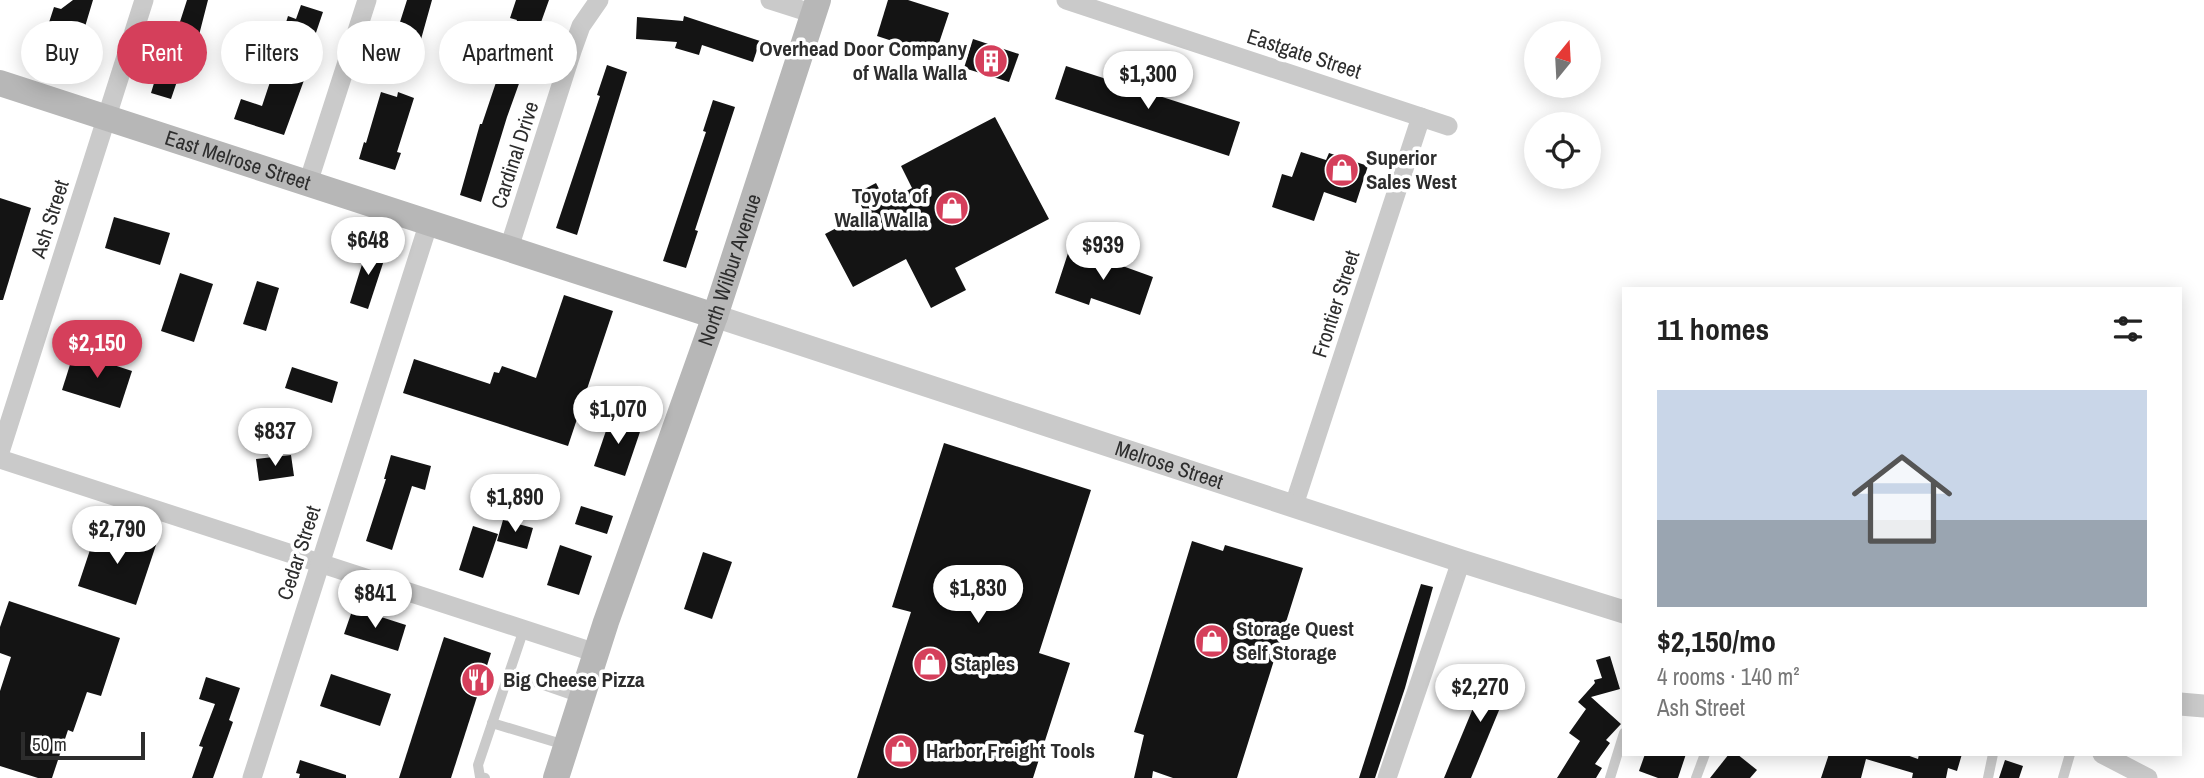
<!DOCTYPE html>
<meta charset="utf-8">
<style>
body{margin:0;font-family:"Archivo Narrow",sans-serif;background:#f2f2f2;color:#222;height:100vh;display:flex;flex-direction:column;font-size:26px;white-space:nowrap}
*{box-sizing:border-box;margin:0}
p{font-size:23px;color:#767676}
.icon{flex:none;width:38px;height:38px;fill:none;stroke:currentColor;stroke-width:2;stroke-linecap:round;stroke-linejoin:round}
.map{position:relative;flex:1;overflow:hidden}
.drawer{position:absolute;left:1622px;top:287px;width:560px;height:469px;display:flex;flex-direction:column;background:#fff;border-radius:0px;box-shadow:0 4px 18px #0003}
.drawer>*{flex:none}
.banner{position:absolute;left:21px;top:21px;width:665px;height:63px;display:flex;gap:14px}
.needle{width:46px;rotate:18deg}
.fabs{position:absolute;left:1524px;top:21px;display:grid;gap:14px}
.fabs a{display:grid;place-items:center;width:77px;height:77px;border-radius:50%;background:#fff;box-shadow:0 4px 18px #0003;font-size:35px}
.scale{position:absolute;left:21px;bottom:18px;width:124px;box-sizing:border-box;padding-left:7px;border:4px solid #2d2d2d;border-top:0;font-size:19px;line-height:24px;white-space:nowrap;color:#2d2d2d;-webkit-text-stroke:5px #fff;paint-order:stroke}
.price{position:absolute;translate:-50% -60px;padding:0 16px;border-radius:24px;background:#fff;color:#222;font-size:23px;line-height:46px;filter:drop-shadow(0 2px 4px #0008)}
.price::after{content:'';position:absolute;left:50%;top:42px;width:21px;height:16px;margin-left:-10px;background:inherit;clip-path:polygon(0 0,100% 0,50% 100%)}
.price.current{background:#d53f5b;color:#fff}
ul{padding:0;list-style:none}
li{display:grid;align-content:center;gap:14px;height:371px;padding:0 35px}
li span{display:grid;place-items:center;height:217px;border-radius:0px;color:#555}
li>.icon{margin-inline-start:auto}
span .icon{width:126px;height:126px;fill:#fffc;stroke-width:1}
li b{font-size:30px}
h2{display:flex;justify-content:space-between;align-items:center;height:84px;padding:0 35px;font-size:30px}
.pill{padding:0 24px;border-radius:32px;background:#fff;box-shadow:0 4px 18px #0003;font-size:24px;line-height:63px}
.pill.current{background:#d53f5b;color:#fff}
.map>svg:first-child{display:block}
.building{fill:#141414}
.lines{fill:none;stroke-linecap:round;stroke-linejoin:round}
.service{stroke:#cacaca;stroke-width:10}
.minor{stroke:#cacaca;stroke-width:19}
.tertiary{stroke:#cacaca;stroke-width:23}
.secondary{stroke:#b7b7b7;stroke-width:26}
.labels{text-anchor:middle;stroke-width:7;stroke-linejoin:round;paint-order:stroke}
.poi-label{font-size:21px;font-weight:bold;fill:#2d2d2d;stroke:#fff;text-anchor:start}
.street-label{font-size:21px;fill:#2d2d2d;stroke:#fff}
</style>
<div class="map">
<svg width="2204" height="778" viewBox="0 0 2204 778">
<rect width="100%" height="100%" fill="#fff"/>
<g class="building">
<polygon points="73,0 93,0 72,70 42,61 48,43 43,41 54,7 61,9"/>
<polygon points="187,0 208,0 198,39 195,38 190,53 187,52 171,99 151,93 161,60 167,62"/>
<polygon points="407,0 432,0 411,75 388,68 403,23 400,22"/>
<polygon points="516,0 549,0 507,117 481,202 460,195 480,124 482,124 517,20 510,18"/>
<polygon points="888,0 908,0 949,13 935,55 877,36"/>
<polygon points="301,5 323,12 303,71 307,72 284,135 234,119 241,99 262,106 271,79 259,76 265,58 282,64 291,35 283,32 288,16 296,19"/>
<polygon points="684,16 760,41 753,62 702,45 699,55 675,48 677,42 636,39 637,17 683,21"/>
<polygon points="973,39 1019,54 1009,82 964,68"/>
<polygon points="607,65 627,72 577,235 556,228 600,96 597,95"/>
<polygon points="1066,66 1240,122 1229,156 1055,99"/>
<polygon points="381,92 397,97 398,92 414,98 397,152 401,153 395,170 359,159 364,142 366,143"/>
<polygon points="713,100 735,107 695,230 698,231 686,268 663,261 706,132 703,131"/>
<polygon points="995,117 1049,219 955,268 966,290 931,308 906,259 853,287 825,234 865,213 855,194 876,183 886,202 912,188 901,166"/>
<polygon points="1301,152 1326,160 1329,153 1368,166 1356,203 1324,192 1314,221 1272,207 1282,174 1292,177"/>
<polygon points="0,198 31,208 3,300 0,300"/>
<polygon points="114,217 170,233 160,265 105,248"/>
<polygon points="368,245 387,251 368,309 350,303"/>
<polygon points="1070,247 1153,277 1140,315 1091,298 1089,305 1055,293"/>
<polygon points="180,273 213,284 194,342 161,331"/>
<polygon points="257,281 279,288 266,331 243,324"/>
<polygon points="564,295 613,311 568,446 403,393 414,359 490,384 494,372 499,373 502,366 536,378"/>
<polygon points="74,352 132,371 120,408 62,390"/>
<polygon points="292,367 338,382 332,403 285,388"/>
<polygon points="611,416 642,426 625,476 594,466"/>
<polygon points="944,443 1091,490 1039,653 1070,663 1033,778 857,778 911,612 892,607"/>
<polygon points="291,455 294,476 259,481 256,459"/>
<polygon points="391,455 431,466 425,490 412,486 392,550 366,541 386,479 384,479"/>
<polygon points="581,506 613,516 607,534 575,524"/>
<polygon points="503,520 533,528 527,549 497,541"/>
<polygon points="98,526 156,545 136,605 78,586"/>
<polygon points="473,526 498,534 483,578 459,570"/>
<polygon points="1192,541 1223,551 1225,545 1303,568 1237,778 1173,778 1153,771 1152,778 1134,778 1144,735 1134,732"/>
<polygon points="560,545 592,556 579,595 547,585"/>
<polygon points="703,552 732,562 712,619 684,609"/>
<polygon points="1421,584 1433,587 1405,688 1375,778 1359,778"/>
<polygon points="9,601 120,638 101,696 87,692 73,732 68,730 52,778 38,778 0,766 0,691 11,657 0,653 0,627"/>
<polygon points="353,608 406,625 398,651 344,634"/>
<polygon points="444,637 491,653 451,778 399,778"/>
<polygon points="1610,656 1620,689 1591,697 1621,724 1606,740 1610,743 1595,764 1602,768 1596,778 1557,778 1580,741 1569,733 1586,709 1578,702 1595,683 1594,680 1602,678 1596,660"/>
<polygon points="1491,665 1514,674 1471,778 1444,778"/>
<polygon points="331,674 391,694 380,726 320,706"/>
<polygon points="206,677 240,688 229,720 233,722 213,778 192,778 203,747 199,746 215,704 199,699"/>
<polygon points="1645,754 1686,754 1678,778 1658,778 1639,771"/>
<polygon points="1729,754 1737,754 1757,770 1750,778 1710,778"/>
<polygon points="1829,754 1904,754 1918,759 1919,754 1962,754 1957,771 1948,768 1946,778 1912,778 1913,773 1866,759 1861,778 1821,778"/>
<polygon points="300,760 346,775 346,778 299,778 300,774 296,773"/>
<polygon points="2005,760 2023,766 2019,778 1999,778"/>
</g>
<g class="lines">
<g class="service">
<polyline points="509,673 581,698"/>
<polyline points="492,723 565,745"/>
<polyline points="485,778 480,777 478,765 524,629"/>
<polyline points="1610,778 1624,733"/>
<polyline points="1696,778 1705,754"/>
<polyline points="1988,778 1993,754"/>
<polyline points="2063,778 2070,754"/>
</g>
<g class="minor">
<polyline points="770,0 814,14"/>
<polyline points="1066,0 1448,126"/>
<polyline points="308,183 367,0"/>
<polyline points="509,248 572,51 581,26 599,0"/>
<polyline points="0,452 144,0"/>
<polyline points="0,459 596,653"/>
<polyline points="1294,505 1421,117"/>
<polyline points="2102,754 2148,778"/>
<polyline points="252,778 429,222"/>
<polyline points="1387,778 1461,561"/>
</g>
<g class="tertiary">
<path id="s1" d="M715 316 1461 561 1624 612"/>
<polyline points="2180,704 2204,706"/>
</g>
<g class="secondary">
<path id="s2" d="M0 83 715 316"/>
<path id="s3" d="M556 778 606 622 715 316 818 0"/>
</g>
</g>
<defs>
<g id="building-disc" transform="scale(1.75)"><circle r="9.5" fill="#d53f5b" stroke="#fff"/><path d="M-4-6H4V6H1V3H-1V6H-4ZM-2.5-4.3h1.7v1.8h-1.7ZM.8-4.3h1.7v1.8H.8ZM-2.5-1h1.7V.8h-1.7ZM.8-1h1.7V.8H.8Z" fill="#fff"/></g>
<g id="shop-disc" transform="scale(1.75)"><circle r="9.5" fill="#d53f5b" stroke="#fff"/><path d="M-5-2.5h2.3a2.7 3.5 0 0 1 5.4 0H5L5.5 6h-11ZM-1.5-2.5h3a1.5 2.3 0 0 0-3 0Z" fill="#fff"/></g>
<g id="restaurant-disc" transform="scale(1.75)"><circle r="9.5" fill="#d53f5b" stroke="#fff"/><path d="M-5-6h1v4h1v-4h1v4h1v-4h1v5L-1.5 .5V6h-2V.5L-5-1ZM5-6V6H3V1.5H1.5Q1.5-4 5-6Z" fill="#fff"/></g>
</defs>
<g fill-rule="evenodd">
<use href="#building-disc" x="991" y="61"/>
<use href="#shop-disc" x="1342" y="170"/>
<use href="#shop-disc" x="952" y="208"/>
<use href="#shop-disc" x="1212" y="641"/>
<use href="#shop-disc" x="930" y="664"/>
<use href="#restaurant-disc" x="478" y="680"/>
<use href="#shop-disc" x="901" y="751"/>
</g>
<g class="labels">
<g class="poi-label">
<text x="967" y="56" text-anchor="end">Overhead Door Company<tspan x="967" dy="24">of Walla Walla</tspan></text>
<text x="1366" y="165">Superior<tspan x="1366" dy="24">Sales West</tspan></text>
<text x="928" y="203" text-anchor="end">Toyota of<tspan x="928" dy="24">Walla Walla</tspan></text>
<text x="1236" y="636">Storage Quest<tspan x="1236" dy="24">Self Storage</tspan></text>
<text x="954" y="671">Staples</text>
<text x="503" y="687">Big Cheese Pizza</text>
<text x="926" y="758">Harbor Freight Tools</text>
</g>
<g class="street-label">
<text transform="translate(1304 54) rotate(18)" y="7">Eastgate Street</text>
<text transform="translate(515 155) rotate(-72)" y="7">Cardinal Drive</text>
<text dy="7" stroke="none"><textPath href="#s2" startOffset="250">East Melrose Street</textPath></text>
<text transform="translate(50 219) rotate(-72)" y="7">Ash Street</text>
<text dy="7" stroke="none"><textPath href="#s3" startOffset="537">North Wilbur Avenue</textPath></text>
<text transform="translate(1336 304) rotate(-72)" y="7">Frontier Street</text>
<text dy="7" stroke="none"><textPath href="#s1" startOffset="478">Melrose Street</textPath></text>
<text transform="translate(299 553) rotate(-72)" y="7">Cedar Street</text>
</g>
</g>
</svg>
<div class="fabs">
<a><svg class="needle" viewBox="-14 -14 28 28"><path d="M0-13l5 13h-10z" fill="#e53935"/><path d="M0 13l5-13h-10z" fill="#767676"/></svg></a>
<a><svg class="icon" aria-label="locate" viewBox="0 0 24 24"><circle cx="12" cy="12" r="6"/><path d="M12 2v4M12 18v4M2 12h4M18 12h4"/></svg></a>
</div>
<div class="scale">50 m</div>
<b class="price" style="left:1148px;top:111px">$1,300</b>
<b class="price" style="left:368px;top:277px">$648</b>
<b class="price" style="left:1103px;top:282px">$939</b>
<b class="price current" style="left:97px;top:380px">$2,150</b>
<b class="price" style="left:618px;top:446px">$1,070</b>
<b class="price" style="left:275px;top:468px">$837</b>
<b class="price" style="left:515px;top:534px">$1,890</b>
<b class="price" style="left:117px;top:566px">$2,790</b>
<b class="price" style="left:978px;top:625px">$1,830</b>
<b class="price" style="left:375px;top:630px">$841</b>
<b class="price" style="left:1480px;top:724px">$2,270</b>
<div class="banner">
<a class="pill">Buy</a>
<a class="pill current">Rent</a>
<a class="pill">Filters</a>
<a class="pill">New</a>
<a class="pill">Apartment</a>
</div>
<section class="drawer">
<h2>11 homes<svg class="icon" aria-label="filters" viewBox="0 0 24 24"><path d="M4 7h16M4 17h16"/><circle cx="9" cy="7" r="2"/><circle cx="15" cy="17" r="2"/></svg></h2>
<ul>
<li><span style="background:linear-gradient(#c9d6e8 60%,#9aa5b1 0)"><svg class="icon" aria-label="home" viewBox="0 0 24 24"><path d="M3 11l9-7 9 7M6 9v11h12V9"/></svg></span><div><b>$2,150/mo</b><p>4 rooms · 140 m²</p><p>Ash Street</p></div></li>
</ul>
</section>
</div>
